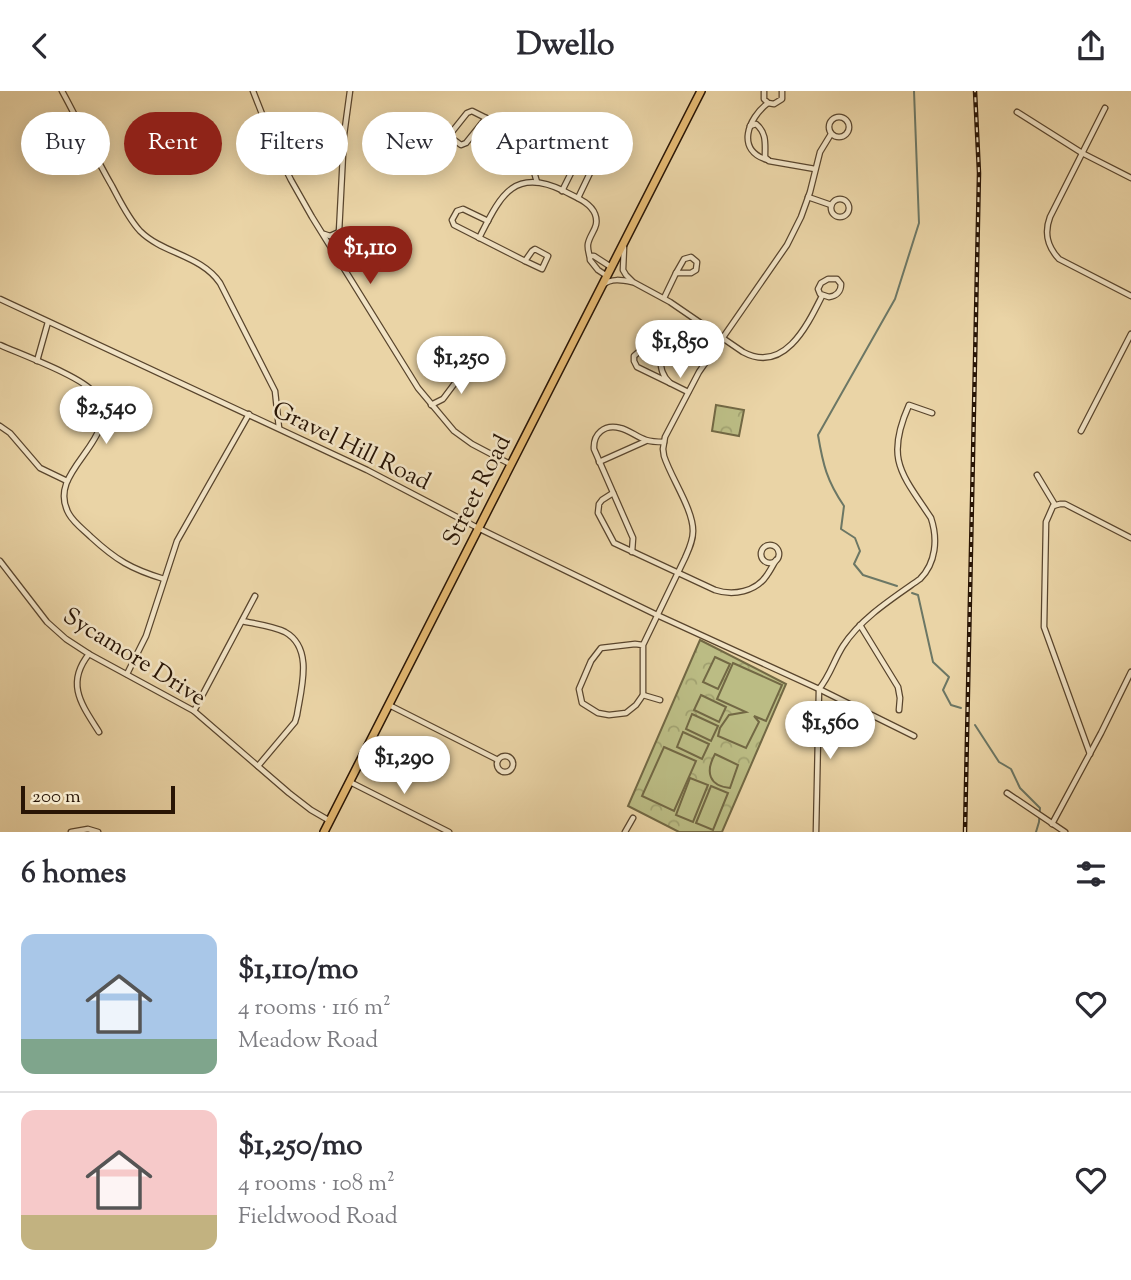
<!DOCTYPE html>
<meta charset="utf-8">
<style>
body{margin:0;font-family:"Sorts Mill Goudy",serif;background:#f2f2f3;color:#2b2b33;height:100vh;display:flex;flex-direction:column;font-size:26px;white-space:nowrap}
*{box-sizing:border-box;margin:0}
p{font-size:23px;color:#7c7c81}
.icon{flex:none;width:38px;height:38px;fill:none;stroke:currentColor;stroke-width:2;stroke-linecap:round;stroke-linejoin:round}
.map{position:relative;height:741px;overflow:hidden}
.sheet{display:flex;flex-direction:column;background:#fff;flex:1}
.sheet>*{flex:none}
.guide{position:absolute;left:21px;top:21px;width:700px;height:63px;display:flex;gap:14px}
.scale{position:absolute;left:21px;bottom:18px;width:154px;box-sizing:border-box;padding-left:7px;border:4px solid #291505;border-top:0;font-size:19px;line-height:24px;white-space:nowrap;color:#291505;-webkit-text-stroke:5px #f1e3c5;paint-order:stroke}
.price{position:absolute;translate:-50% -60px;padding:0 16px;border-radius:24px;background:#fff;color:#222;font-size:23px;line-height:46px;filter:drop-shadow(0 2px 4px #0008)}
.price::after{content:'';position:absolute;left:50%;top:42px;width:21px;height:16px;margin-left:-10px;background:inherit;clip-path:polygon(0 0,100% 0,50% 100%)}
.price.on{background:#8f2418;color:#fff}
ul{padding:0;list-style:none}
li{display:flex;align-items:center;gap:21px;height:175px;padding:0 21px}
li+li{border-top:2px solid #e1e1e2}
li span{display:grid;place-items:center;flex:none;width:196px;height:140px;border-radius:14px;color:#555}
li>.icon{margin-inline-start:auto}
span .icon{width:84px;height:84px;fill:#fffc;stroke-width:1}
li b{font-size:30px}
h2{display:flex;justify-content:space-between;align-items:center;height:84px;padding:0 21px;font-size:30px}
.pill{padding:0 24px;border-radius:32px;background:#fff;box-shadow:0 4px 18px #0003;font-size:24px;line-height:63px}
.pill.on{background:#8f2418;color:#fff}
header{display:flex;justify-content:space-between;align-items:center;height:91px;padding:0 21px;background:#fff;font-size:32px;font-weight:700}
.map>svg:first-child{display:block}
.park{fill:url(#park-crowns);stroke:#726844;stroke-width:2}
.pitch{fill:#bbbc84;stroke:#726844;stroke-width:2}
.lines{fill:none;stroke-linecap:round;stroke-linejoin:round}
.stream{stroke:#6c7765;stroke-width:2}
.minor-casing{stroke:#59452d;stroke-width:7}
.primary-casing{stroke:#291505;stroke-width:10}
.minor{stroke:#f1e3c5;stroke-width:4.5}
.primary{stroke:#e5ba73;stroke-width:7}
.rail-casing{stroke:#291505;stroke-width:4.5}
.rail{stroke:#f1e3c5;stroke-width:2;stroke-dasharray:5;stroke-linecap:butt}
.labels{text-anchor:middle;stroke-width:5;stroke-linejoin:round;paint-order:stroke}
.street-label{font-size:24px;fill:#291505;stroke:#f1e3c5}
</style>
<header><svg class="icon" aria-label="back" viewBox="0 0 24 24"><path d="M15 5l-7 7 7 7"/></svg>Dwello<svg class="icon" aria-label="share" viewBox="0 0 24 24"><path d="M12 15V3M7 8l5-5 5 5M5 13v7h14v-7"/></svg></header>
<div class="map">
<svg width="1131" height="741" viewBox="0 0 1131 741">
<defs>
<pattern id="park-crowns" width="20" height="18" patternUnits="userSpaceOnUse" patternTransform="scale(1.75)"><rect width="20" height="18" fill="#bbbc84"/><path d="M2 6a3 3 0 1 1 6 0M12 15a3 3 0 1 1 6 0" fill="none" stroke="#a1a170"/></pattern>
</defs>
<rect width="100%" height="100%" fill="#ead4a6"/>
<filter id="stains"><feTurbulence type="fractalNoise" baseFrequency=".00286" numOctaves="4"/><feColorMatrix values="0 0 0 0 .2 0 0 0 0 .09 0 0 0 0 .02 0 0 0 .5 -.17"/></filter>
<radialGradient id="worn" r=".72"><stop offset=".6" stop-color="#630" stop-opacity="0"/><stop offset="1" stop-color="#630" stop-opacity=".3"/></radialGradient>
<g class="park">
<polygon points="716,314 744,319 739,345 712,340"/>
<polygon points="700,549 786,593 722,741 679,741 628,715"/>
</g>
<g class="pitch">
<polygon points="715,566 730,573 718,598 703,591"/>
<polygon points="733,572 782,594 766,630 754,625 759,631 746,657 718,645 720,637 729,624 746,621 717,608"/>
<polygon points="701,604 726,616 719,631 694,619"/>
<polygon points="692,623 718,635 711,650 686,638"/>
<polygon points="683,641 709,653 702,668 677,656"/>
<polygon points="664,656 696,670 674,720 642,705"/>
<path d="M715 663 738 674 730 697C709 695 705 681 715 663Z"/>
<polygon points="690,687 708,694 693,731 676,724"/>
<polygon points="711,695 728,702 713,739 696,732"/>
</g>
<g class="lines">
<g class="stream">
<path d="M897 495 863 484 854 473 860 460 855 447 841 438 844 415C827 390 823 374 818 344L895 208 919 132 914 0"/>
<polyline points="912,502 918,504 933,571 949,586 943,599 951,614 961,617"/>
<polyline points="975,634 999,671 1011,678 1020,697 1040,717 1039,731 1036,741"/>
</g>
<g class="minor-casing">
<g id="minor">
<path d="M62 0C79 31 94 64 112 95 120 110 128 127 140 140 163 163 201 164 220 192L275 300 279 337"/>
<polyline points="253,0 277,61 291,89 312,126 418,297 454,340 472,353 510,373"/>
<polyline points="764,0 764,8 768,12 774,13 782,8 782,0"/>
<path d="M768 12C748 27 735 60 768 69"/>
<path d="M1105 17 1050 126C1044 142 1047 155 1059 168L1131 205"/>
<polygon points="472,20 486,27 466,52 461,54 453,48 451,42 467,22"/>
<polyline points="1017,21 1082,62 1131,87"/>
<circle cx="839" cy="36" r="10"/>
<path d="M486 27C496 32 508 36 517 44 529 54 532 76 537 91"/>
<path d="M750 35 756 33C767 42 765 53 765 66L769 70 815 78"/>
<path d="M562 100 575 74C581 71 589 75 590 82L578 107"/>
<polyline points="808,106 831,114"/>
<circle cx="840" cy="117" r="9"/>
<polyline points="488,130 463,118 457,120 452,129 454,134 525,170"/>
<polyline points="339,141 344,44 350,0"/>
<polyline points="324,143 330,145 339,141 343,171"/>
<path d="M479 147C500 106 513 75 564 100 575 106 590 111 595 123 600 136 590 142 588 153 587 159 590 164 590 169L598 179 607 185"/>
<path d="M624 156 623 179 626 184 633 191 670 211 743 261C784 283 807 235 822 205"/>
<polygon points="535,158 548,165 542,178 525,170 532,160"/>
<polyline points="590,165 594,165 611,176"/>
<polygon points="691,166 697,171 696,179 691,182 676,182 684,168"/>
<path d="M828 188H837L841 193C841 201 836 205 829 206L820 203 818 198 821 192Z"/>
<path d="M603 194C611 187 622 189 632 191"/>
<polyline points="664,207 676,182"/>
<polyline points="0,208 367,379 478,437 657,524 819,598 914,645"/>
<path d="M649 252H653L658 256C662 270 658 281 670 292L637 276 634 270V265Z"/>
<path d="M0 254C20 263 83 286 94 302 128 348 43 378 69 423 74 432 84 439 91 446 116 469 131 478 164 488"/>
<polyline points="37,270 48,231"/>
<polyline points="670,292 688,301"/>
<polyline points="431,314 443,308 455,292 467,281 479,273"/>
<polyline points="0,335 10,342 40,377 67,390"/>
<polyline points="1081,340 1131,243"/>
<polyline points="599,371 646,350"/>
<polyline points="1037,384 1055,414"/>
<path d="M613 402 602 409 599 413 598 422 614 452 715 499C733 505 756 501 767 484 770 480 773 474 776 469"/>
<circle cx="770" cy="463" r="9"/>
<path d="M632 461 633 447 594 358C593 343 604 333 620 337 629 339 637 346 646 349 652 351 658 351 664 351"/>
<polyline points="0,470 47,531 66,548 89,563 194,620 289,702 311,719 330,730"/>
<path d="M242 530C256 533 273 535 285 541 314 557 301 598 297 624L295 631 258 675"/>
<polyline points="860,534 898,596 900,607 899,619"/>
<path d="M643 554 635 553 601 557 591 570 579 598 582 612 598 622 609 624 626 622 636 614 643 604V554L685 467C689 458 693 450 693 440 693 418 671 387 664 365L663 358 665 346 699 281 787 154 801 126 810 101 820 61 831 43"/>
<path d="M89 563C65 593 82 614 99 641"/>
<polyline points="127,583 146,545 177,450 249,323"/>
<polyline points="643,604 660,609"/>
<polyline points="389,614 498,669"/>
<polyline points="194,620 255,505"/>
<polyline points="1090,663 1044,536 1046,431 1053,415 1060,413 1065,413 1131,447"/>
<circle cx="505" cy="673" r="8"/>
<polyline points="350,691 449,741"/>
<polyline points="1007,702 1065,741"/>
<polyline points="1052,733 1101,642 1131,581"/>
<polyline points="71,741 88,738 98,741"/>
<polyline points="625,741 633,727"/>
<path d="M816 741 819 598C830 585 834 569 843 555 861 527 893 507 920 488 936 472 938 448 931 427 901 382 885 368 909 314L932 322"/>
</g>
</g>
<g class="primary-casing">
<polyline id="primary" points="324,741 701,0"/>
</g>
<use href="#minor" class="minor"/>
<use href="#primary" class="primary"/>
<g class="rail-casing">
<polyline id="rail" points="965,741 979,82 975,0"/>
</g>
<use href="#rail" class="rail"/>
</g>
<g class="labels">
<g class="street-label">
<text transform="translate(352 354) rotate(26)" y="8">Gravel Hill Road</text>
<text transform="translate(476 399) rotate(-63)" y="8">Street Road</text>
<text transform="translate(135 565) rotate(32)" y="8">Sycamore Drive</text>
</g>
</g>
<rect width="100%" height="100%" filter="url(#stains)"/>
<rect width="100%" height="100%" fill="url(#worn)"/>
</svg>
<div class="scale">200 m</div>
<b class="price on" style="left:370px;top:195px">$1,110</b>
<b class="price" style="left:680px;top:289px">$1,850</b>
<b class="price" style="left:461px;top:305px">$1,250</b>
<b class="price" style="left:106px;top:355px">$2,540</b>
<b class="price" style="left:830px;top:670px">$1,560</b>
<b class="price" style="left:404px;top:705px">$1,290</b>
<div class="guide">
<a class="pill">Buy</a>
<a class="pill on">Rent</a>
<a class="pill">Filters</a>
<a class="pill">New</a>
<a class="pill">Apartment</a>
</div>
</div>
<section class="sheet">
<h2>6 homes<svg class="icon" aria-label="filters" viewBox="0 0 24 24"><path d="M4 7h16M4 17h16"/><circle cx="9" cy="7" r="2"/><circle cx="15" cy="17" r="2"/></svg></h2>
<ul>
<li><span style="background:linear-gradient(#a9c7e8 75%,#7fa58c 0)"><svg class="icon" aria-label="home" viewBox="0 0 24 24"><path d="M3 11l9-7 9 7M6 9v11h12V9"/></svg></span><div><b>$1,110/mo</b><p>4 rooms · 116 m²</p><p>Meadow Road</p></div><svg class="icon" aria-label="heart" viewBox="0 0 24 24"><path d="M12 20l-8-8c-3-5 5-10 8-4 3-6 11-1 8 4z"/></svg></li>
<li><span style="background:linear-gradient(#f6c9c9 75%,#c2b280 0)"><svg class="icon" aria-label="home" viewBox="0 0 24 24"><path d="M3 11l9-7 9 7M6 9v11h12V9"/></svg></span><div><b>$1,250/mo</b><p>4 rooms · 108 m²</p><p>Fieldwood Road</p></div><svg class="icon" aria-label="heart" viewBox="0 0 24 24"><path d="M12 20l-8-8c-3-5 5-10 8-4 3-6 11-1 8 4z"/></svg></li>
</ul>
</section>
